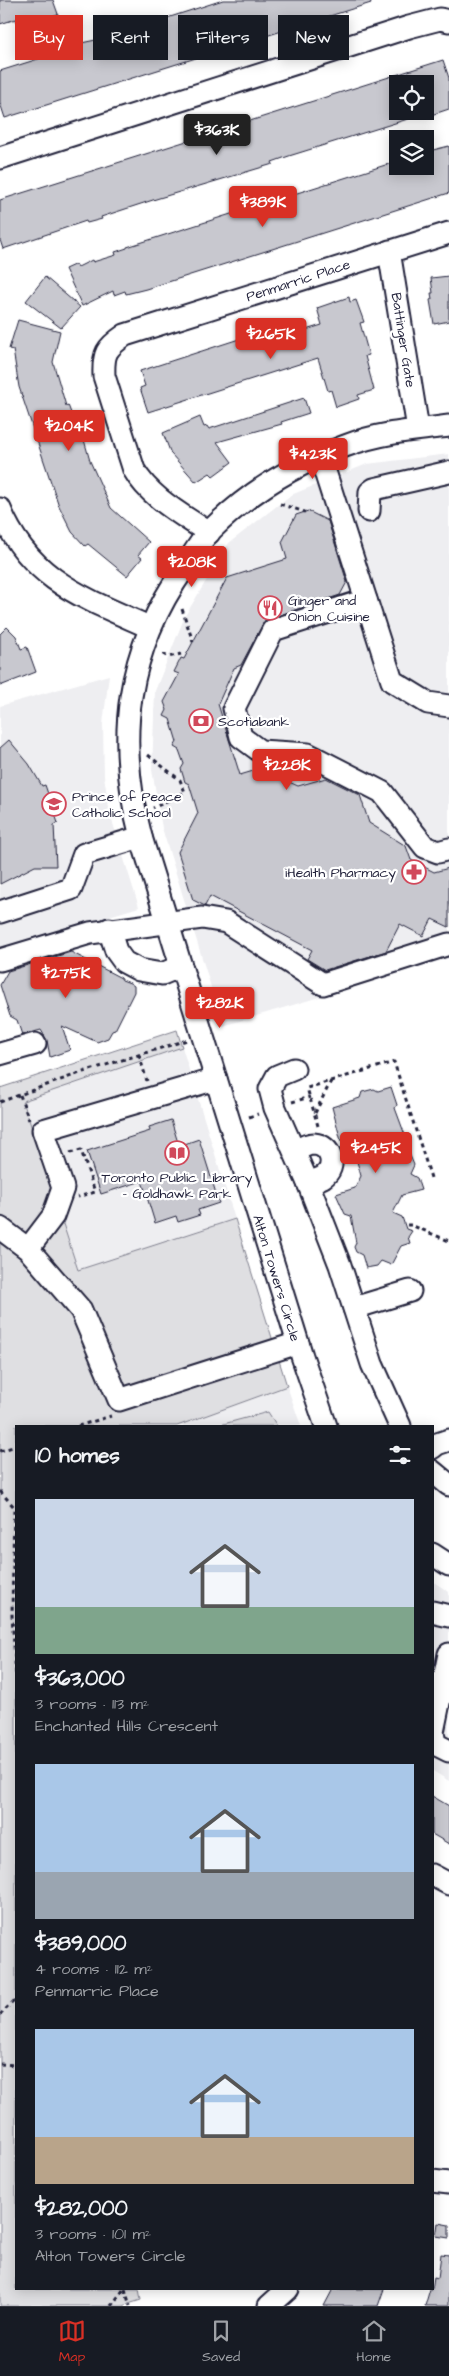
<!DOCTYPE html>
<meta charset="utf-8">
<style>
body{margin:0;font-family:"Architects Daughter",sans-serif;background:#242831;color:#f1f3f6;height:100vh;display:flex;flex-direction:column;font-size:19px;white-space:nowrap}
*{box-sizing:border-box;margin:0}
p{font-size:16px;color:#9ea1a6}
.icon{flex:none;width:28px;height:28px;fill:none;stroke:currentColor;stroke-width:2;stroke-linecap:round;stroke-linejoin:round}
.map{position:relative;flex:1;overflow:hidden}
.side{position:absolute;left:15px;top:1425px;width:419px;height:865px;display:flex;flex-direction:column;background:#171b24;border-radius:0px;box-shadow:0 2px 12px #0003}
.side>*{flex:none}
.hud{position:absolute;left:15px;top:15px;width:420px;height:45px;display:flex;gap:10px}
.controls{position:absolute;left:389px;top:75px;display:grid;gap:10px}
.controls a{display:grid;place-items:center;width:45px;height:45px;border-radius:0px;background:#171b24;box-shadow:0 2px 12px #0003;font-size:25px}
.price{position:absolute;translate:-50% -42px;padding:0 11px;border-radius:5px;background:#d93025;color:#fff;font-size:16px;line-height:32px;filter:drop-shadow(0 1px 2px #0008)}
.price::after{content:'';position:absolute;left:50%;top:30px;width:15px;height:11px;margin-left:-8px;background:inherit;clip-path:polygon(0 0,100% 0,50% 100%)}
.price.on{background:#222;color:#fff}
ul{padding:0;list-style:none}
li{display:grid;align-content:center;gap:10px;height:265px;padding:0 20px}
li span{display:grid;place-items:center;height:155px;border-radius:0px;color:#555}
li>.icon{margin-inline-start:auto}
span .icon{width:90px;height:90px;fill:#fffc;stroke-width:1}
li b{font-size:21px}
h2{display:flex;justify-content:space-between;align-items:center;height:60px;padding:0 20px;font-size:21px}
.tag{padding:0 18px;border-radius:0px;background:#171b24;box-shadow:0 2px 12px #0003;font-size:18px;line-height:45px}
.tag.on{background:#d93025;color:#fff}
.menu{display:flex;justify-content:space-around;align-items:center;height:70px;border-top:1px solid #363941;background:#171b24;font-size:14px;color:#9ea1a6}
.menu a{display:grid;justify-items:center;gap:2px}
.menu .on{color:#d93025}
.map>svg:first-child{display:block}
.built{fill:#eeeef1}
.green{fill:#dfdfe2;stroke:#80808e}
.building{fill:#c8c8cf;stroke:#22223b}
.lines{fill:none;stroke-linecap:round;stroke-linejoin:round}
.minor-casing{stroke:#22223b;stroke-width:25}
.path{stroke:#22223b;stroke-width:3;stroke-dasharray:4 4;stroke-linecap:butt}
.minor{stroke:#fff;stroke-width:21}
.labels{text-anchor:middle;stroke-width:4.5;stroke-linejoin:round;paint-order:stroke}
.street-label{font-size:14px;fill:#22223b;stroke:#fff}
.poi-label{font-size:14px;fill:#22223b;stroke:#fff;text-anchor:start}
</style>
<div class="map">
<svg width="449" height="2306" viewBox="0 0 449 2306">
<rect width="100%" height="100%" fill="#fff"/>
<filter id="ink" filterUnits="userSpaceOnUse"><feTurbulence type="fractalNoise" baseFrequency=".02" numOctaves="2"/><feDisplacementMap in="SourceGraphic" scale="10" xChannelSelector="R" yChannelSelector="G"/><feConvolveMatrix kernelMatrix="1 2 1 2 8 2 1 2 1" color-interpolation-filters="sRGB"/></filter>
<g filter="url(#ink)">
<g class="built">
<polygon points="449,454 449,958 223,1026 162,828 152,770 155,691 185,616 229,543 291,495 367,464"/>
<polygon points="109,675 103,724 104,776 110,814 139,907 0,949 0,706"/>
<polygon points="182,1047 235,1219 78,1270 23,1100"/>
<polygon points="287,1386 301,1426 177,1426"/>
<polygon points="432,1581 449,1592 449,1781 433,1771"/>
</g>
<g class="green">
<polygon points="177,1030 182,1047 23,1101 78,1270 235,1219 287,1386 177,1426 16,1426 16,2289 139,2289 141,2300 122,2306 0,2306 0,1088"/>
<polygon points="268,1412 277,1426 216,1426"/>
</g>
<g class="building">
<polygon points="0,0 53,0 58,14 40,20 39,16 17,22 16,19 0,24"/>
<polygon points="223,0 370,0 371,3 5,118 0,103 0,71 73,48 72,45 105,38"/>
<polygon points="443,60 449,78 449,109 425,117 425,84 398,84 398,111 424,111 424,114 289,156 272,162 273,164 156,199 101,217 102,219 87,223 86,221 3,249 0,240 0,200"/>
<polygon points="449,146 449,193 146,289 126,294 125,291 114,295 113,291 82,306 65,269 76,264 78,267 92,260 93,262 116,255 115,252 127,248 127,247 398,161 398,166 425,166 425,152"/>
<polygon points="449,276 449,321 434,324 430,300 432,299 431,293 433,293 431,278"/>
<polygon points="45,277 80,307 61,328 26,301"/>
<polygon points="349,297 350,302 356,300 364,322 360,323 369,355 365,356 374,390 358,395 359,399 336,407 331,390 328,391 318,358 148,412 140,388 145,386 140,371 295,321 299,332 322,325 317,308"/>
<polygon points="18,320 60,331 53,362 66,406 68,405 75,424 79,422 90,461 111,508 149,542 138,555 142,558 127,576 88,544 85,546 72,532 59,506 19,387 13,350 9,349"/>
<polygon points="304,398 309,413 281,422 282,424 217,442 232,462 213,476 210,473 196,482 171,454 163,433 200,417 204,427 207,426 209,429"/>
<polygon points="308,511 328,521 347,582 340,595 265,620 241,665 234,668 218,704 240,775 260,769 298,786 326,778 360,795 369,823 406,846 411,860 434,872 449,868 449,927 432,919 423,936 400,924 386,951 325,970 307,959 312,950 210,896 205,906 193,900 178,852 198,813 189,784 185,782 181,769 184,764 179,750 174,747 177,742 170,719 164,716 167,710 164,702 179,674 174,672 181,658 184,659 227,578 287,559 282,542 296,515"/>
<polygon points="7,627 16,636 21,649 27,647 36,672 0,686 0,634"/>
<polygon points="9,740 29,764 42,786 45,785 58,823 54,825 56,866 35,866 0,884 0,748"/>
<polygon points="71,952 121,978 122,980 130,983 134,986 134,992 115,1030 112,1031 108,1038 97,1042 62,1026 70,1050 50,1057 47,1040 41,1030 22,1035 17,1020 10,1016 0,985 8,971"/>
<polygon points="391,1087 397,1105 395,1108 405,1135 403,1139 414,1165 410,1174 417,1178 421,1190 402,1195 393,1213 402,1217 406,1229 412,1231 408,1237 410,1243 401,1246 391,1265 381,1261 377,1266 366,1268 362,1255 356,1252 354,1247 356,1243 351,1216 345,1214 336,1194 355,1188 361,1176 353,1147 341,1141 332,1107 360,1098 362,1092 374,1089 378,1091"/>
<polygon points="171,1120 179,1146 199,1139 219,1203 198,1210 200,1215 178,1222 176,1216 155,1223 142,1181 101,1194 87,1151 150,1131 149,1127"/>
<polygon points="432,1796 449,1806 449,1844 432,1834"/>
<polygon points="438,2223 449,2225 449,2238 436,2236"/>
<polygon points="441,2254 449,2255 449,2306 425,2306 430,2289 432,2289 434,2277 438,2278"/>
<polygon points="333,2289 384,2289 378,2306 324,2306"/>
</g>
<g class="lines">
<g class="minor-casing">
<g id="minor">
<polyline points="0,158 409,27 440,19 449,21"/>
<polyline points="389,251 418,429"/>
<polyline points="320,456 392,681 428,703 449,706"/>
<path d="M0 509C29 580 84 598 149 627"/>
<polyline points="369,511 370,492 374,489 449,472"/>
<path d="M209 533C183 515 150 498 134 470L104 376C103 353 106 348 125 335L449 233"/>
<polyline points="366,600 273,630 234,708 241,737 260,751 308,754 382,792 425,847 438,852 449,849"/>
<polyline points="0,912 71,889 84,854 141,837"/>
<polyline points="109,929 116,951 124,962 139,970 162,974 181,966"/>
<polyline points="0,960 90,933 202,918 226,922 323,984 449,944"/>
<polyline points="0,1054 35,1044"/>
<polyline points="294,1069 277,1076 270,1089 275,1108 308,1183 340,1265 372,1364 400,1426"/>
<path d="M295 1151C300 1148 307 1144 314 1144 331 1145 338 1167 323 1177 319 1179 313 1181 308 1183"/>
<polyline points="0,1228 28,1249 81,1310 119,1400 298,1343"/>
<polyline points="28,1249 53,1216 63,1188 43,1130 216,1079"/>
<polyline points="354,1308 410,1291"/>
<path d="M326 1426 302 1356 141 837C115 738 126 650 185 567 193 554 201 540 211 530 249 492 296 464 345 446 379 433 414 430 449 426"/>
<polyline points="432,1448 437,1444 449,1440"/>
<polyline points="432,1471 449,1485"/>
<polyline points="432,1554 449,1565"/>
<polyline points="432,1612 449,1616"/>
<polyline points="449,1654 433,1732 435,1744 449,1751"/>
<polyline points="432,1875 449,1884"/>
<polyline points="432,2181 449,2183"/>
<polyline points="269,2306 288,2289"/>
</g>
</g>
<g class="path">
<polyline points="280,504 305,512"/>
<polyline points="182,609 193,642"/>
<polyline points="163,654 168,657 181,654"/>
<polyline points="148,755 180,780 185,792 153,808"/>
<polyline points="139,1055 147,1081"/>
<polyline points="20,1095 29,1120"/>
<polyline points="0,1102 80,1073 187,1040"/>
<polyline points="292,1102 310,1097"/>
<polyline points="315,1113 331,1081"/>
<polyline points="249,1117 258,1114"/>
<polyline points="318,1126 307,1088 394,1062 432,1181"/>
<polyline points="70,1153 81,1150 95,1192 78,1197"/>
<polyline points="407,1225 411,1225 449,1241"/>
<polyline points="78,1426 111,1416"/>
<polyline points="0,1451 16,1446"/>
<polyline points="0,1491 14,1507 12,1615 16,1676"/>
<polyline points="0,2015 16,1999"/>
<polyline points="0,2064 16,2065"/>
<polyline points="125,2289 130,2306"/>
<polyline points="111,2306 124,2289"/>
</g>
<use href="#minor" class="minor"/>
</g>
</g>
<defs>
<g id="restaurant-ring" transform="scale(1.25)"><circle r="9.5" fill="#fff" stroke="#d1495b" stroke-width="1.5"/><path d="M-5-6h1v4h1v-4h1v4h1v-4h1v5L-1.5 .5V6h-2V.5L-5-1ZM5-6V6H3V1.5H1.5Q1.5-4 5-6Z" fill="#d1495b"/></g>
<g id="bank-ring" transform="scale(1.25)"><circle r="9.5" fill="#fff" stroke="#d1495b" stroke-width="1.5"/><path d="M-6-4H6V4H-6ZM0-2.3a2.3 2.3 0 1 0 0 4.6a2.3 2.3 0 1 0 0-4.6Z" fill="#d1495b"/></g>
<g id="school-ring" transform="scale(1.25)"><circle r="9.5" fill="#fff" stroke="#d1495b" stroke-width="1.5"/><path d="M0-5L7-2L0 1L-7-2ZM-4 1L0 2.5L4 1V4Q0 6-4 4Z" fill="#d1495b"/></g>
<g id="pharmacy-ring" transform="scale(1.25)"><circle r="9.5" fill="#fff" stroke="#d1495b" stroke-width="1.5"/><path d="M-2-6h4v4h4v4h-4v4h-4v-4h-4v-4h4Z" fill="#d1495b"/></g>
<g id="library-ring" transform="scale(1.25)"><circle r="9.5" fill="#fff" stroke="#d1495b" stroke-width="1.5"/><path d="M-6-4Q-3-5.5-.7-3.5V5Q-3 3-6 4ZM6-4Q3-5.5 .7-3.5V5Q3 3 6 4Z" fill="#d1495b"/></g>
</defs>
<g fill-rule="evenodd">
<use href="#restaurant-ring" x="270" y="608"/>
<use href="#bank-ring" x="201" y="721"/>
<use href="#school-ring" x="54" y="804"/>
<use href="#pharmacy-ring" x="414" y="872"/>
<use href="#library-ring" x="177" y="1153"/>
</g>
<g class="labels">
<g class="street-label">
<text transform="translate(298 280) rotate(-18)" y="5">Penmarric Place</text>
<text transform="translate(404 340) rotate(81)" y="5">Battinger Gate</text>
<text transform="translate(277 1278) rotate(73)" y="5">Alton Towers Circle</text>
</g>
<g class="poi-label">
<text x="288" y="605">Ginger and<tspan x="288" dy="16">Onion Cuisine</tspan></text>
<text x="218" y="726">Scotiabank</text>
<text x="72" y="801">Prince of Peace<tspan x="72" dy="16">Catholic School</tspan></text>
<text x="396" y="877" text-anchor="end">iHealth Pharmacy</text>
<text x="177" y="1182" text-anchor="middle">Toronto Public Library<tspan x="177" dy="16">- Goldhawk Park</tspan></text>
</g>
</g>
</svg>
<div class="controls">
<a><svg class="icon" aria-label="locate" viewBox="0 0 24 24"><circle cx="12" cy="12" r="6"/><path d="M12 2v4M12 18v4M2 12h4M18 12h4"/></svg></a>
<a><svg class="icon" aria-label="layers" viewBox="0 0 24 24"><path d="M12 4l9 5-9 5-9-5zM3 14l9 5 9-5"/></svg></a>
</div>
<b class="price on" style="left:217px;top:156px">$363K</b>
<b class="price" style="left:263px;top:228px">$389K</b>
<b class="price" style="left:271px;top:360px">$265K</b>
<b class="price" style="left:69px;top:452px">$204K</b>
<b class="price" style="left:313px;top:480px">$423K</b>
<b class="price" style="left:192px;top:588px">$208K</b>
<b class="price" style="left:287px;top:791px">$228K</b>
<b class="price" style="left:66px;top:999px">$275K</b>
<b class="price" style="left:220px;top:1029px">$282K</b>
<b class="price" style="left:376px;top:1174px">$245K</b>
<div class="hud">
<a class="tag on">Buy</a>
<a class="tag">Rent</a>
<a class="tag">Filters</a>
<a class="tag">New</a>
</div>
<section class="side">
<h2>10 homes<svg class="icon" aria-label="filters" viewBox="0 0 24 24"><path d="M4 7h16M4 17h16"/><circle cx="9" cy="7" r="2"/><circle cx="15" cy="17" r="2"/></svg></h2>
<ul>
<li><span style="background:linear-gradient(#c9d6e8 70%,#7fa58c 0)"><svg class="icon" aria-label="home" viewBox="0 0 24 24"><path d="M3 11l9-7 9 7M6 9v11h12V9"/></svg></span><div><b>$363,000</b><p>3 rooms · 113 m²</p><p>Enchanted Hills Crescent</p></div></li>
<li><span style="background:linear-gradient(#a9c7e8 70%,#9aa5b1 0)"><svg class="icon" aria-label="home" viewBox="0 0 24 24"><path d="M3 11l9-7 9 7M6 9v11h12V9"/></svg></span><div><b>$389,000</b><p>4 rooms · 112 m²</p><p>Penmarric Place</p></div></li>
<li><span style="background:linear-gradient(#a9c7e8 70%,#b9a48a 0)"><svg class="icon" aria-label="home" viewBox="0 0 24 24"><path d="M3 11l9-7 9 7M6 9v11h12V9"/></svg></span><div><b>$282,000</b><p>3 rooms · 101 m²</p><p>Alton Towers Circle</p></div></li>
</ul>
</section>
</div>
<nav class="menu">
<a class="on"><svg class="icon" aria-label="map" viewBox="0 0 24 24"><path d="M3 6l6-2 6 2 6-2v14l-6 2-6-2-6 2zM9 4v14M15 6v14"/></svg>Map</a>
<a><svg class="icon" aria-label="saved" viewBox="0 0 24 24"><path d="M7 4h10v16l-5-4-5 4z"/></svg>Saved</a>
<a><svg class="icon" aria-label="home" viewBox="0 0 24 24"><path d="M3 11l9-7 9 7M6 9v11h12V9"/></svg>Home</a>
</nav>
